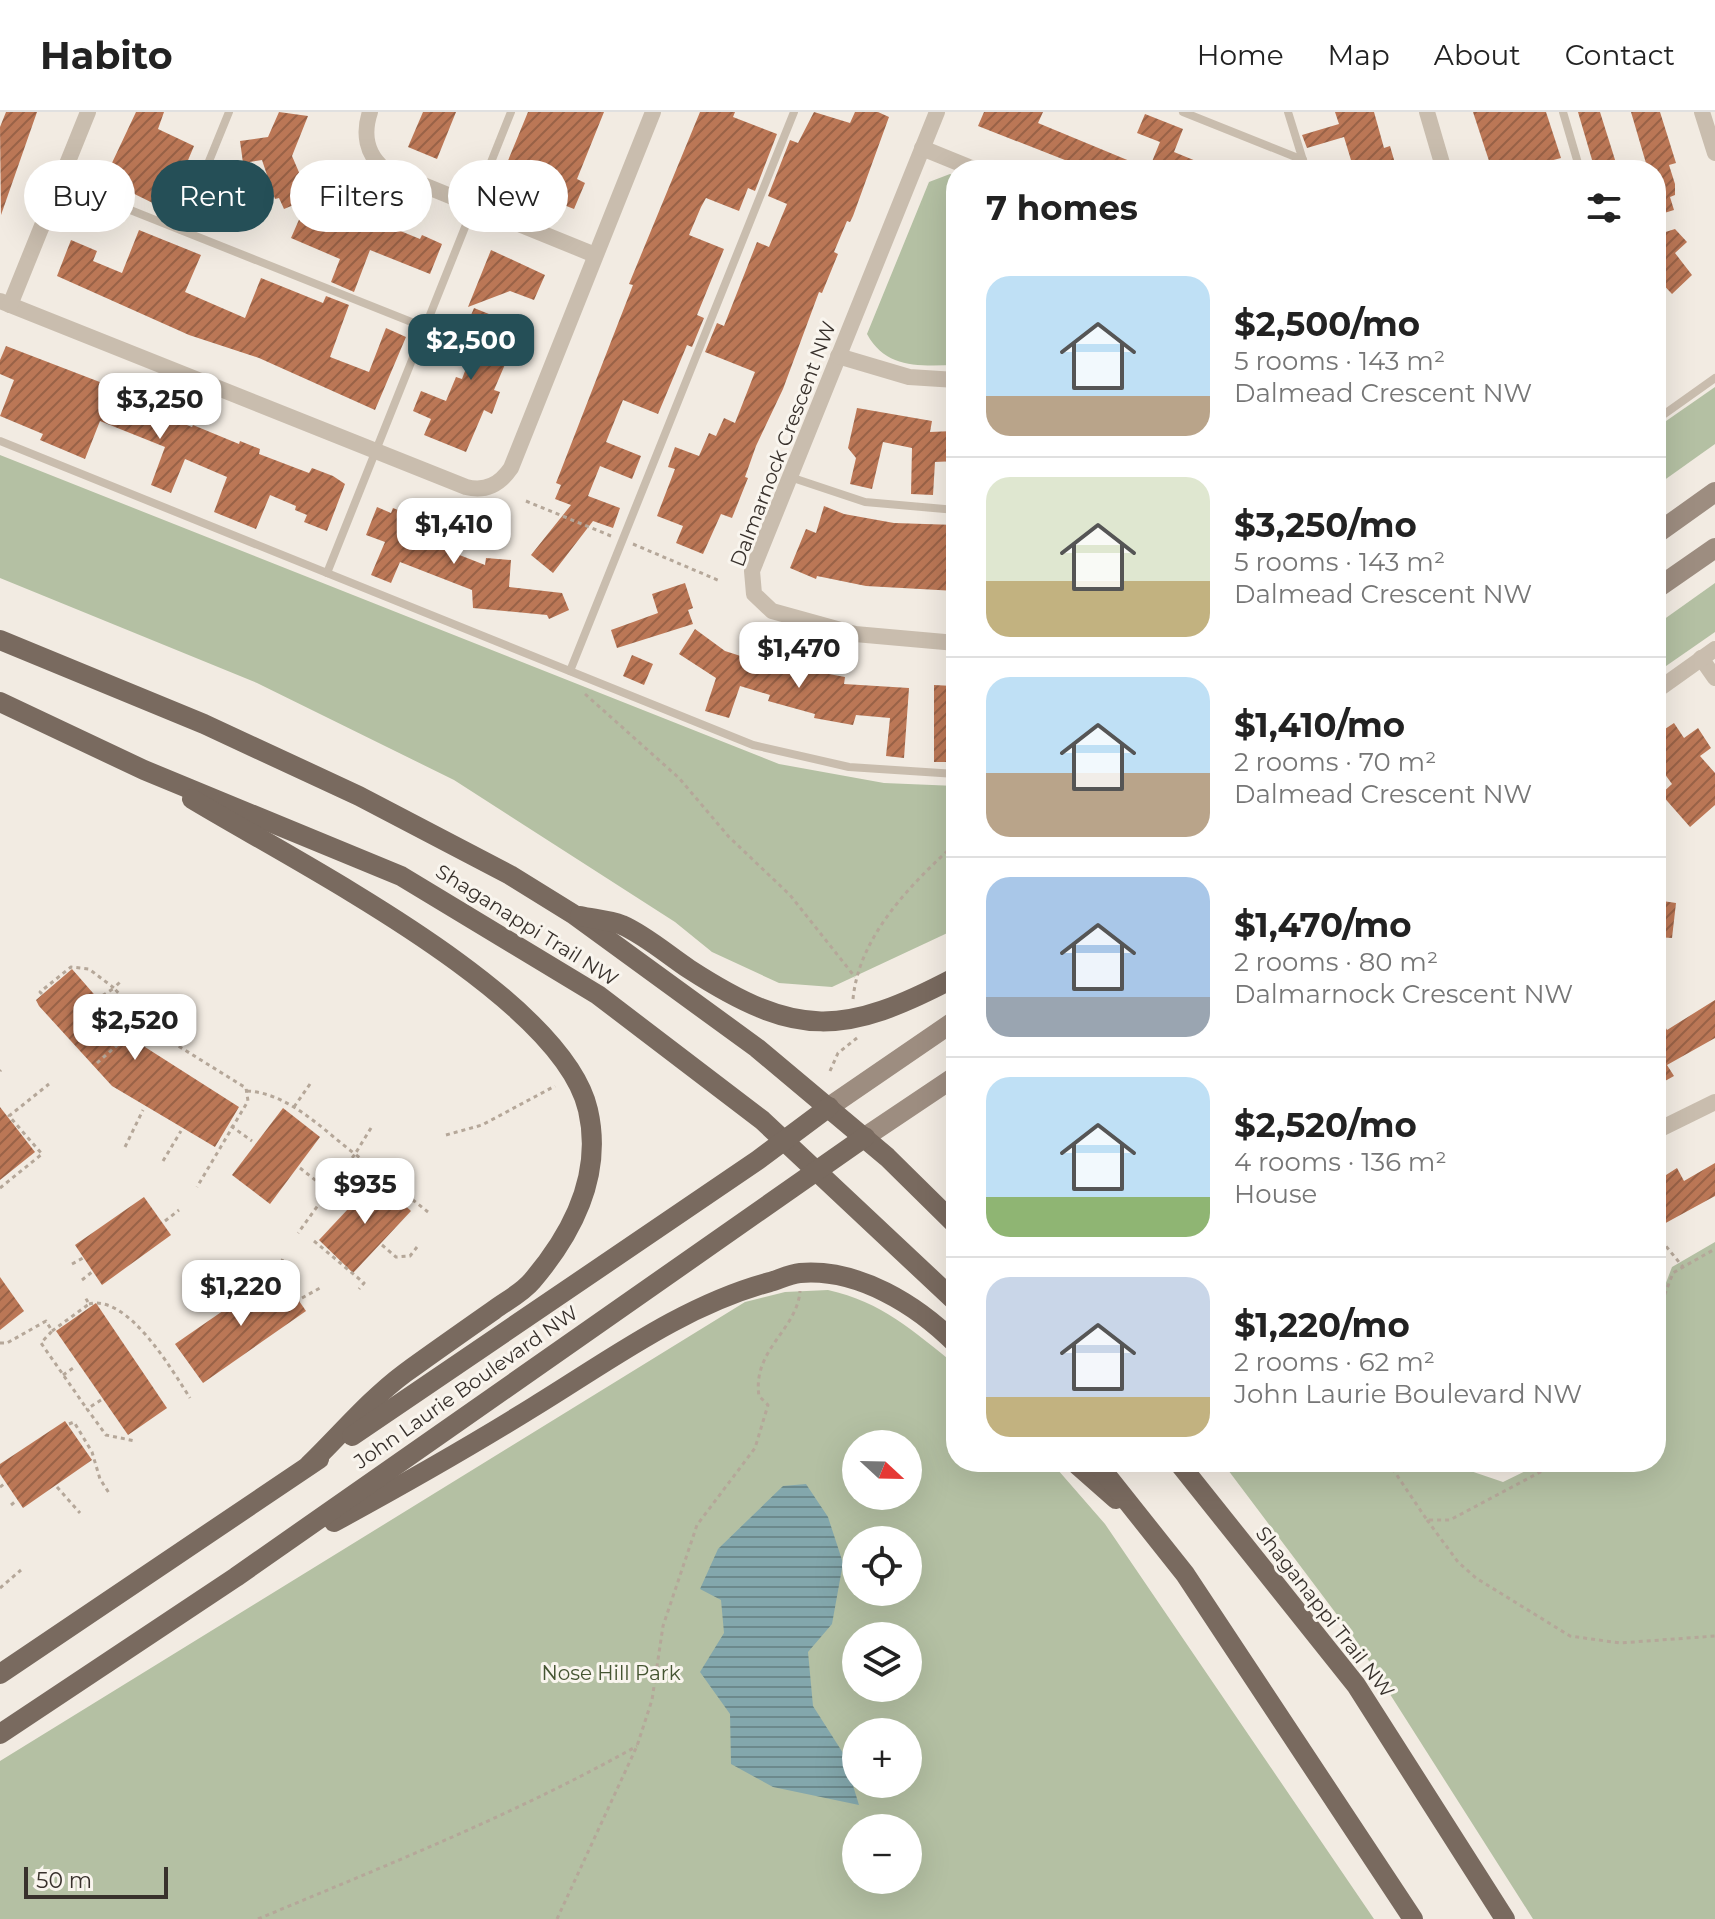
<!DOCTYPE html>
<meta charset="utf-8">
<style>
body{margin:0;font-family:Montserrat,sans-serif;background:#f6f6f6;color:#222;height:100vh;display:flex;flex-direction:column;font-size:30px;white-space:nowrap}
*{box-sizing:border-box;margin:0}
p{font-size:26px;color:#767676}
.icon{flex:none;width:44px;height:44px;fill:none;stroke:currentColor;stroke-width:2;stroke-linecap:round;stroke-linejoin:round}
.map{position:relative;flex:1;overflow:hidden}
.sheet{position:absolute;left:946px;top:48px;width:720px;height:1312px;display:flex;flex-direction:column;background:#fff;border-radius:32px;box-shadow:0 8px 32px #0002}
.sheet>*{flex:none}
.guide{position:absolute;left:24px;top:48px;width:760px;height:72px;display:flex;gap:16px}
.needle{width:52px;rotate:112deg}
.controls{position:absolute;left:842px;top:1318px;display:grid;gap:16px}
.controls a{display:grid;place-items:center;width:80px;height:80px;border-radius:50%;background:#fff;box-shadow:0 8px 32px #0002;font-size:40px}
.scale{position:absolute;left:24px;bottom:20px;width:144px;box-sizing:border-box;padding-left:8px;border:4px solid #38312c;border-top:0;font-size:22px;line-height:28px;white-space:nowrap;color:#38312c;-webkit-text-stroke:6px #f9f5ee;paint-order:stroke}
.price{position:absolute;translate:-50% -68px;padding:0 18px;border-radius:16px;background:#fff;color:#222;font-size:26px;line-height:52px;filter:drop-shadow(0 2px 4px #0008)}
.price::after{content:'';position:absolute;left:50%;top:48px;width:24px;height:18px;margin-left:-12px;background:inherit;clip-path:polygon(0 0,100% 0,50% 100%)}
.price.current{background:#254f57;color:#fff}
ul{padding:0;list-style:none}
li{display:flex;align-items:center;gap:24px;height:200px;padding:0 40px}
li+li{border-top:2px solid #e0e0e0}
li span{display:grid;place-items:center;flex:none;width:224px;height:160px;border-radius:24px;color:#555}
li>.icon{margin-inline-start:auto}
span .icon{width:96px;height:96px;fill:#fffc;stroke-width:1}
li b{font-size:34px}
h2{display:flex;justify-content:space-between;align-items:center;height:96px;padding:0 40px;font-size:34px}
.pill{padding:0 28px;border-radius:36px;background:#fff;box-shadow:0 8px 32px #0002;font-size:28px;line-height:72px}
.pill.current{background:#254f57;color:#fff}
header{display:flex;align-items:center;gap:48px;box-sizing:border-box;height:112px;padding:0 40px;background:#fff;border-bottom:2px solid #e0e0e0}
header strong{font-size:38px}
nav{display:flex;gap:44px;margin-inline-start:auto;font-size:28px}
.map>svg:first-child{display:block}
.green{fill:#b4c0a3;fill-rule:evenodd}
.water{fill:url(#water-rules)}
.building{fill:url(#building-hatch)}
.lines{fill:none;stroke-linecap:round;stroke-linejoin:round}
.path{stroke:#b5a799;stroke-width:3;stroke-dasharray:4 4;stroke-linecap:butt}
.lane{stroke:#c9bdae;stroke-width:8}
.street{stroke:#c9bdae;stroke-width:16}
.secondary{stroke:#9d8d80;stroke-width:20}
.primary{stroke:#796a5f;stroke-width:20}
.labels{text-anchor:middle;stroke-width:6;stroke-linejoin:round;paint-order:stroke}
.street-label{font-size:20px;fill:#38312c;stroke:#f9f5ee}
.park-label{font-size:20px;fill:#455532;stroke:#f9f5ee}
</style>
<header>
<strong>Habito</strong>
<nav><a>Home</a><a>Map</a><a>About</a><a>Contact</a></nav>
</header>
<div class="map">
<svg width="1715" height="1807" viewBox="0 0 1715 1807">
<defs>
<pattern id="water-rules" width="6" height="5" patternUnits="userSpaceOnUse" patternTransform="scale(2)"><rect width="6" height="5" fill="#83a7ac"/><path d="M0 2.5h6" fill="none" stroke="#6c898c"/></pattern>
<pattern id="building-hatch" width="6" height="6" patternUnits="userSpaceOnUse" patternTransform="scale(2)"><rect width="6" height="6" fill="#bb7756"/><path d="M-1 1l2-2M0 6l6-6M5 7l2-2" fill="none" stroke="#996247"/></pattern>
</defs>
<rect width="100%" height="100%" fill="#f2ebe2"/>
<g class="green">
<path d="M950 62 956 64V253C919 254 886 257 867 222L929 70Z"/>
<polygon points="1715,275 1715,332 1656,374 1656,316"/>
<polygon points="0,343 779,652 884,671 956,674 956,817 832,875 779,871 712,840 675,810 454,668 257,571 0,466"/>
<polygon points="1715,471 1715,520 1656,561 1656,513"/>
<polygon points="1715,1130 1715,1807 1533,1807 1353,1524 1222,1350 1444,1350 1503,1370 1544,1350 1656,1350 1656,1197 1672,1155"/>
<path d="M828 1178C882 1190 913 1219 956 1253V1350H1051L1105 1412 1374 1807H0V1649L745 1190 785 1180ZM856 1332H908V1384H856ZM856 1428H908V1480H856ZM856 1524H908V1576H856ZM856 1620H908V1672H856ZM856 1716H908V1768H856Z"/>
</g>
<polygon class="water" points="806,1372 828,1405 843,1451 832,1512 808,1540 813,1594 843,1641 859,1693 773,1675 731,1652 730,1602 700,1560 724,1521 721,1488 700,1477 718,1437 783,1374"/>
<g class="building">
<polygon points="6,0 37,0 1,103 0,15"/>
<polygon points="136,0 164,0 158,17 194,34 167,98 108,69 114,54 111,53"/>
<polygon points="279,0 308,4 292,44 322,114 332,91 420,127 422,123 442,132 430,162 370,138 354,180 331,170 340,147 291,126 308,87 284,97 279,86 275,87 262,48 243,51 240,29 268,25"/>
<polygon points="423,0 456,0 437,47 408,35"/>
<polygon points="528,0 604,0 577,67 585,71 574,97 500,68"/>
<polygon points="700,0 735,0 733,5 777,22 755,79 748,76 739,99 706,86 701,95 689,123 724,137 697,203 704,206 692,235 687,233 658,302 623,288 606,330 641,344 632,367 600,354 588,384 620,396 613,416 593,409 553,461 531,443 571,393 555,387 561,373 556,371 633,173 629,172"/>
<polygon points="814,0 850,11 855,0 878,0 889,5 853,104 850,110 847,109 834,140 838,142 822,181 819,180 783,277 756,334 745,365 748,366 732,406 721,402 703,442 676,431 683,414 657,404 675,357 668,355 675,335 699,344 709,321 716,324 724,306 735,311 755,260 705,240 717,211 724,214 757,130 769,135 787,92 768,84 790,28 798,31"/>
<polygon points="984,0 1043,0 1038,11 1149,57 1160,30 1137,21 1145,2 1183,17 1174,40 1218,58 1080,58 1068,54 1070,50 978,14"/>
<polygon points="1335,0 1374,0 1384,36 1390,34 1397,58 1373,58 1372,54 1354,58 1344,25 1307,36 1302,23 1339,12"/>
<polygon points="1473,0 1546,0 1561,46 1516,58 1492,58"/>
<polygon points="1578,0 1600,0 1616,51 1595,58"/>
<polygon points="1631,0 1660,0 1676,51 1669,53 1675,72 1675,83 1670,85 1674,98 1661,102 1656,89 1656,58 1648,58"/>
<polygon points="215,72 233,80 226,100 206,92"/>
<polygon points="1675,117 1687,130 1675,141 1692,163 1672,182 1656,165 1656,123"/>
<polygon points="139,118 201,143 185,180 245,206 261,166 323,191 326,184 349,193 330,245 369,260 386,216 406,225 375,298 259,246 189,223 57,164 71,128 97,139 93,149 122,161"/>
<polygon points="491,138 545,163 534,188 510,179 468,195"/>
<polygon points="474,196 521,215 494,278 500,280 492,302 484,298 466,340 424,323 431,307 413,299 421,279 446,289 456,265 462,267 473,238 459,232"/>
<polygon points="6,234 131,282 128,290 192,315 193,313 239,332 240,329 260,337 259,342 309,361 312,356 333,364 345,372 327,419 304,410 307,403 295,398 296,394 270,383 256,417 214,400 227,365 185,347 171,381 151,373 165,335 100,309 85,347 40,328 43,322 0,304 14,268 0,262 0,248"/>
<polygon points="857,296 932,309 930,320 954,319 956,349 935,350 933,383 911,382 912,336 883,330 872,377 850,372 856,346 848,336"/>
<polygon points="824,394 844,402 894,411 956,413 956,479 866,474 817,464 816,467 790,456 806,417 816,421"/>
<polygon points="377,395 391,401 393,396 442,416 436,430 440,432 439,435 485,453 486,446 511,448 509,475 562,481 569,498 549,507 547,503 473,496 472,478 400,450 391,471 371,463 385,430 366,423"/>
<polygon points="685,471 693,496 688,498 693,512 617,536 611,518 658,501 652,482"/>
<polygon points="695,517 725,539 778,556 781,546 819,557 818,560 845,565 844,572 909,576 904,646 886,644 890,606 856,603 853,613 814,606 815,602 768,589 770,583 740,574 729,606 705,599 716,566 679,542"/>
<polygon points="632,543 653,552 644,573 623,564"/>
<polygon points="934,573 953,574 951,626 956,626 956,650 934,650"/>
<polygon points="1674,611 1684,626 1698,616 1711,636 1700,644 1715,661 1715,693 1690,715 1661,682 1672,672 1656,650 1656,623"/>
<polygon points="1656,788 1676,791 1672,826 1656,825"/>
<polygon points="72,857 134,928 239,995 215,1035 112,974 39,894 36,888"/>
<polygon points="1715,888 1715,926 1667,953 1674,964 1656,974 1656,898 1667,918"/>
<polygon points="0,995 35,1040 0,1068"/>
<polygon points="283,996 320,1025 270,1092 232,1063"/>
<polygon points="1656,1044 1666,1063 1677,1056 1684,1069 1715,1051 1715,1084 1662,1113 1656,1101"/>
<polygon points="376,1067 411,1099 353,1161 319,1128"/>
<polygon points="144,1085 171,1123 102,1173 75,1133"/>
<polygon points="279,1160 306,1199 203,1271 175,1232"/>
<polygon points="0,1165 24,1199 0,1218"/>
<polygon points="96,1191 167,1296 128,1323 56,1219"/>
<polygon points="65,1309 92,1348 23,1396 0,1362 0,1352"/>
</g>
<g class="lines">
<g class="path">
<polyline points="526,389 611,424"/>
<polyline points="633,432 720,469"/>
<polyline points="585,582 679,666 729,725 790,783 855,865"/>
<polyline points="42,882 40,880 71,855 89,857 114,876 122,868"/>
<path d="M853 887C859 824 911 772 956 731"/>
<polyline points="138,909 246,976 248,989 197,1075"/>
<polyline points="97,951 124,927 140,905 114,876 99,886"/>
<polyline points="0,959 1,958"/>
<polyline points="830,959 838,941 857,926"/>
<path d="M247 979C289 981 323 1018 355 1042L298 1121"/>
<polyline points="294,995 310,972"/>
<polyline points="231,1014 252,1029"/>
<polyline points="371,1016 355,1042 428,1100"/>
<polyline points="446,1023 482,1013 555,974"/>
<polyline points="125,1035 143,998"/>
<polyline points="163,1049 181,1019"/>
<polyline points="300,1056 348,1094"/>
<polyline points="0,1076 42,1042 9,1004 49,972"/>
<polyline points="165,1109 179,1098"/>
<polyline points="1656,1122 1683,1155 1715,1137"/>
<polyline points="314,1129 364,1171 359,1177"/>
<polyline points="382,1133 396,1145 410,1144 417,1135"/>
<polyline points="72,1152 83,1146"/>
<polyline points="278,1158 284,1144"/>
<polyline points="82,1168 92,1160"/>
<polyline points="302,1186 320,1176"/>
<path d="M89 1192C128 1182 172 1258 190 1286"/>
<polyline points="1656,1205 1673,1161 1683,1155"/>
<polyline points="52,1219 89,1192 85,1185"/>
<polyline points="0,1231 7,1231 46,1209 52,1219 41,1231 87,1297"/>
<polyline points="63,1263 76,1254"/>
<polyline points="101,1288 87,1297 106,1323 135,1329"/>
<polyline points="69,1312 74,1310 92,1340 100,1367 109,1381"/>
<polyline points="1388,1350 1427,1408 1450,1408 1559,1350"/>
<polyline points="0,1375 4,1372"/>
<polyline points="57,1375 80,1401"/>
<polyline points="11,1393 16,1389"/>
<polyline points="1427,1408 1458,1450 1476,1466 1570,1524 1620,1531 1715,1524"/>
<polyline points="0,1476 21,1458"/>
<path d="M258 1807C387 1753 516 1702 637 1634"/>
<path d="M557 1807 637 1634 652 1588 663 1514 697 1413 755 1336 768 1293 759 1284C752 1238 797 1218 800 1179"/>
</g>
<g class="lane">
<polyline points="1183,0 1303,48"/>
<polyline points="1288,0 1306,58"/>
<polyline points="1563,0 1580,58"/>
<polyline points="60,70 424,215"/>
<polyline points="181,118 229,0"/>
<polyline points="1656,308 1715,266"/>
<polyline points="0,329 753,633 849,655 956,662"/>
<polyline points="790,365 865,390 956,398"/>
<polyline points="327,461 511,0"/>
<polyline points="570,559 794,0"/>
</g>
<g class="street">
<path d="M370 0C363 21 366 42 384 57L595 143"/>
<polyline points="937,0 752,459 754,482 772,499 855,522 956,531"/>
<polyline points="1427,0 1444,58"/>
<polyline points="1702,0 1715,41"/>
<polyline points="922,36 976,58"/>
<path d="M0 189 466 375C486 380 500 372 511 356L653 0"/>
<polyline points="10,193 88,0"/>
<polyline points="838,244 909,265 956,268"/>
<polyline points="1701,546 1715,566"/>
<polyline points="1656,579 1715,537"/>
<polyline points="1656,1019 1715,990"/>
</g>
<g class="secondary">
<polyline points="1656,422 1715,380"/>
<polyline points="1656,477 1715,436"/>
<polyline points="829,995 956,908"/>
<polyline points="865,1025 956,964"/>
</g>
<g class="primary">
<polyline points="0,528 204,612 359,684 510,763 573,802 757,936 887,1045 956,1113"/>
<polyline points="0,590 144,658 401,764 598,883 762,1008 956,1190"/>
<path d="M192 687C292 748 562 883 588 998 603 1063 573 1121 532 1169 522 1181 506 1189 494 1198 464 1219 434 1240 405 1261 370 1287 340 1323 309 1353"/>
<path d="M580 804C593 807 609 808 622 813 645 823 668 843 689 857 797 927 844 924 956 865"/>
<polyline points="352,1324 758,1048 829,995"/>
<polyline points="1074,1350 1116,1387"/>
<polyline points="1096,1350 1185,1462 1413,1807"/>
<polyline points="1178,1350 1356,1573 1505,1807"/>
<path d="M334 1410C402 1373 469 1335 535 1294 610 1248 684 1193 770 1170 780 1167 790 1162 800 1161 858 1156 917 1193 956 1232"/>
<polyline points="0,1562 319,1347"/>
<polyline points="0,1622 236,1465 865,1025"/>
</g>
</g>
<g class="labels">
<g class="street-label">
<text transform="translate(783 332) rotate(-69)" y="7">Dalmarnock Crescent NW</text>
<text transform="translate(527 813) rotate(32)" y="7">Shaganappi Trail NW</text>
<text transform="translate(466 1275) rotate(-35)" y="7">John Laurie Boulevard NW</text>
<text transform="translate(1325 1500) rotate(52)" y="7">Shaganappi Trail NW</text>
</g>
<g class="park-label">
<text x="611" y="1568">Nose Hill Park</text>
</g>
</g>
</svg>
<div class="controls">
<a><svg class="needle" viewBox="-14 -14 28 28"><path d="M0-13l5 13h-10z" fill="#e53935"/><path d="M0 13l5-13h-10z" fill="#767676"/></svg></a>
<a><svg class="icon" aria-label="locate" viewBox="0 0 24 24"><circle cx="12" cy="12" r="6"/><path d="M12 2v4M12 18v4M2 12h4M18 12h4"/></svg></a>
<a><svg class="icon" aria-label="layers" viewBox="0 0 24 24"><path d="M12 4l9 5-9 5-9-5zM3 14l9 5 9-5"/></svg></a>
<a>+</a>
<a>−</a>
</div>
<div class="scale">50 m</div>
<b class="price current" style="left:471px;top:270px">$2,500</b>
<b class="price" style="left:160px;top:329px">$3,250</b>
<b class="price" style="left:454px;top:454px">$1,410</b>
<b class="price" style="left:799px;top:578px">$1,470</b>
<b class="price" style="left:135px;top:950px">$2,520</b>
<b class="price" style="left:365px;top:1114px">$935</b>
<b class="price" style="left:241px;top:1216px">$1,220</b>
<div class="guide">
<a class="pill">Buy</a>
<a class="pill current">Rent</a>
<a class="pill">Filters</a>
<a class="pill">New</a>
</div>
<section class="sheet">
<h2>7 homes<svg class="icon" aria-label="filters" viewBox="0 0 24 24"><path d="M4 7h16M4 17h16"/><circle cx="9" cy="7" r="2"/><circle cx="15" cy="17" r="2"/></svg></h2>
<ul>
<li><span style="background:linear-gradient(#bfe0f5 75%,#b9a48a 0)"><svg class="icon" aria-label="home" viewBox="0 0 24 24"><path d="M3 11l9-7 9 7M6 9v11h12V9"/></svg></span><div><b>$2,500/mo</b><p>5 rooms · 143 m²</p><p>Dalmead Crescent NW</p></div></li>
<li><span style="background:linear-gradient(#dfe7d0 65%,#c2b280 0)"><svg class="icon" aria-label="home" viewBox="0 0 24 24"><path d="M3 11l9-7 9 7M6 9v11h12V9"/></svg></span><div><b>$3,250/mo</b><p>5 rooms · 143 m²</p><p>Dalmead Crescent NW</p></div></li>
<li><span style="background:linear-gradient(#bfe0f5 60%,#b9a48a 0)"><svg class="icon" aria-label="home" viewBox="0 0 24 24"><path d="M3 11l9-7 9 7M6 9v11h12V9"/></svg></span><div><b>$1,410/mo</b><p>2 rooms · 70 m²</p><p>Dalmead Crescent NW</p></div></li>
<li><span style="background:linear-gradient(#a9c7e8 75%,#9aa5b1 0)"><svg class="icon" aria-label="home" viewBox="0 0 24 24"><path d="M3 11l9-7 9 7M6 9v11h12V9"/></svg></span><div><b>$1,470/mo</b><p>2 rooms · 80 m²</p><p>Dalmarnock Crescent NW</p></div></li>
<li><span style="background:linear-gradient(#bfe0f5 75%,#8fb573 0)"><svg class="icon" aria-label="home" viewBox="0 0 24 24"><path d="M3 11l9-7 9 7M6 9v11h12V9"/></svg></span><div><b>$2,520/mo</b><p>4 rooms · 136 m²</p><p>House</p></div></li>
<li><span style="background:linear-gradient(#c9d6e8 75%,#c2b280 0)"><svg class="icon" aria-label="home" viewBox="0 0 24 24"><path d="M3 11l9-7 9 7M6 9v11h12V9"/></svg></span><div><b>$1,220/mo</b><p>2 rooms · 62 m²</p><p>John Laurie Boulevard NW</p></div></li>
</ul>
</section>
</div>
